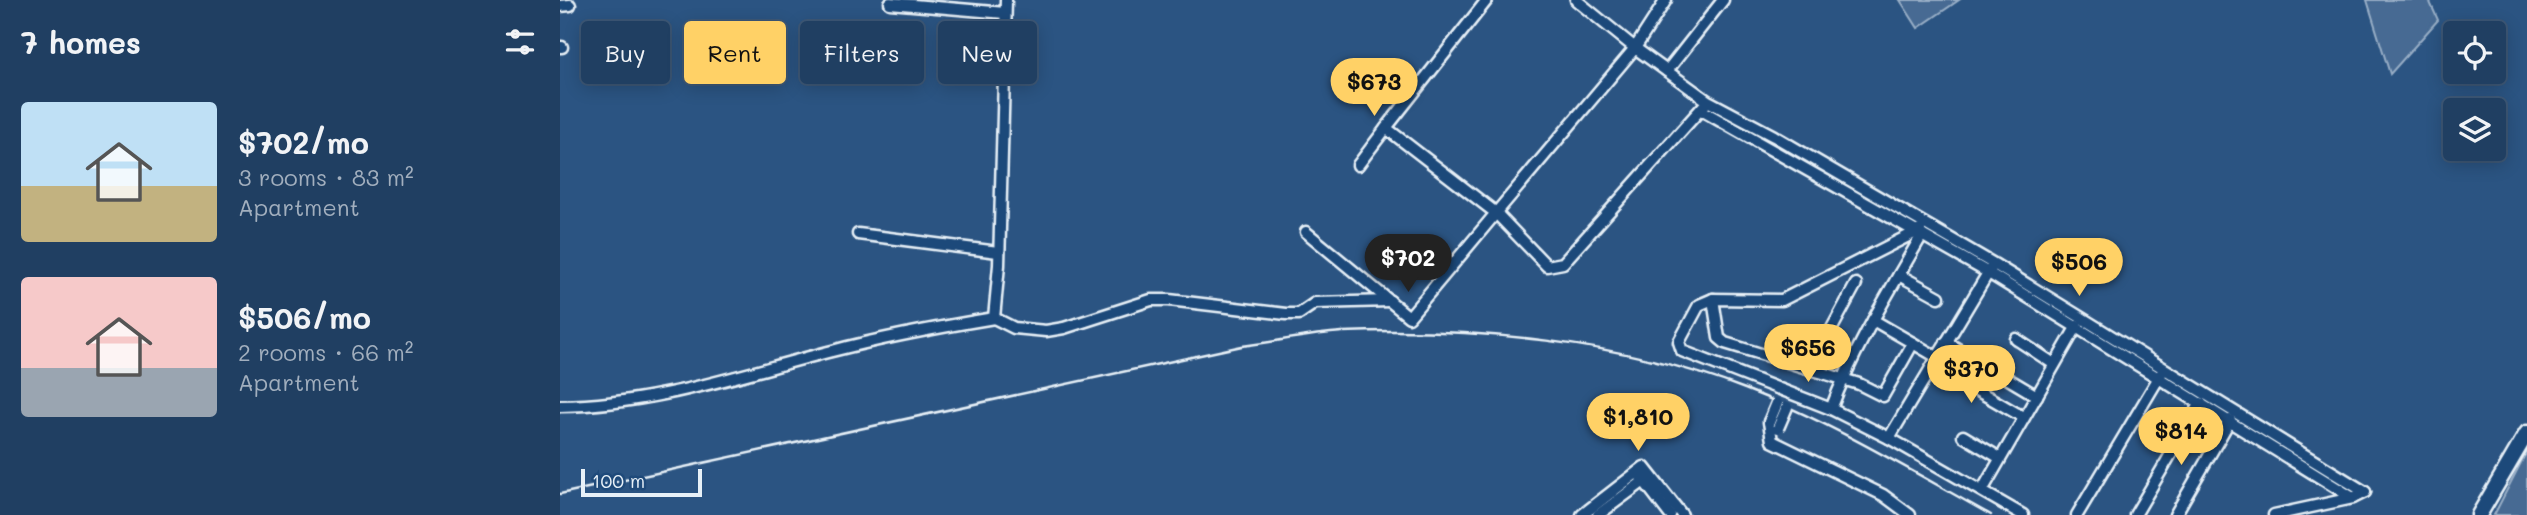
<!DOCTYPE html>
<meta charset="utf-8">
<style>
body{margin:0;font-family:Mali,sans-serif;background:#2d4a6b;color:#f1f3f6;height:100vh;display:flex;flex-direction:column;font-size:26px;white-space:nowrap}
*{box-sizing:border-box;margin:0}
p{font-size:23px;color:#a2afbe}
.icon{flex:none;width:38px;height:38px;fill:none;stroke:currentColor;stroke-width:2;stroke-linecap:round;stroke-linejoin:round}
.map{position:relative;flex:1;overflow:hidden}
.drawer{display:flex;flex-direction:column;background:#203f62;width:560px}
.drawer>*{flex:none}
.hud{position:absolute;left:21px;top:21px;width:665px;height:63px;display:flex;gap:14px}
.tools{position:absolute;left:1883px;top:21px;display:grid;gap:14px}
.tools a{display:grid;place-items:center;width:63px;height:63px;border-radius:7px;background:#203f62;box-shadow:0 4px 18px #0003,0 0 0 2px #3d5877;font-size:35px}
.scale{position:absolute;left:21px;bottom:18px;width:121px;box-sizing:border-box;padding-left:7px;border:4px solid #e8f1f8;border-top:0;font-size:19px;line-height:24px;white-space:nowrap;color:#e8f1f8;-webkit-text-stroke:5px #1f4a7a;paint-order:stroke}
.price{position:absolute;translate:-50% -60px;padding:0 16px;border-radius:24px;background:#ffd166;color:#111;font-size:23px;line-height:46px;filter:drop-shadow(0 2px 4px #0008)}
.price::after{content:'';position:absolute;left:50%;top:42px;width:21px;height:16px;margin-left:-10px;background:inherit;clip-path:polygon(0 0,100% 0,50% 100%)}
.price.active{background:#222;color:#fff}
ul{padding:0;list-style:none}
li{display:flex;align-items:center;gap:21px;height:175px;padding:0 21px}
li span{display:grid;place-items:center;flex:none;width:196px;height:140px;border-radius:7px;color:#555}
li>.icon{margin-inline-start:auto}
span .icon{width:84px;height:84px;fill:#fffc;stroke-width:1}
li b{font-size:30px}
h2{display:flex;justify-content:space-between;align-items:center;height:84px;padding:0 21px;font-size:30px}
.chip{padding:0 24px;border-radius:7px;background:#203f62;box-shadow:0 4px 18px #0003,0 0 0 2px #3d5877;font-size:24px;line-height:63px}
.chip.active{background:#ffd166;color:#111}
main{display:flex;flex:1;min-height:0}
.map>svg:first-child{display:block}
.green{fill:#476b93;stroke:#98aec6;stroke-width:2}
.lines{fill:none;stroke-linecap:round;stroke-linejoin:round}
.minor-casing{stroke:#e8f1f8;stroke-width:15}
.highway-casing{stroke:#e8f1f8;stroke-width:19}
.minor{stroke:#1f4a7a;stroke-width:10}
.highway{stroke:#1f4a7a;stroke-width:14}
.rail{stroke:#e8f1f8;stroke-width:2.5}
.minor-bridge-casing{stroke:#e8f1f8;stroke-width:15;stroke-linecap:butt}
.minor-bridge{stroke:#1f4a7a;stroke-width:10}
</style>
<main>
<section class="drawer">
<h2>7 homes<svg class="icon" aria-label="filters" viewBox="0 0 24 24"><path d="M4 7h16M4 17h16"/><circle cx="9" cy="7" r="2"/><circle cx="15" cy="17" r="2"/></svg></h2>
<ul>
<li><span style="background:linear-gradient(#bfe0f5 60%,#c2b280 0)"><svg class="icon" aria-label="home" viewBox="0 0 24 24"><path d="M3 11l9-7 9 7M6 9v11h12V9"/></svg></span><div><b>$702/mo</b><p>3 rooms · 83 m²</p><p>Apartment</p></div></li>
<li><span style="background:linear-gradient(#f6c9c9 65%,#9aa5b1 0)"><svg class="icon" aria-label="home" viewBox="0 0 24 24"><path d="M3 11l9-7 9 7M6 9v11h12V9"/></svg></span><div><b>$506/mo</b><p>2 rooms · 66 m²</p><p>Apartment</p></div></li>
</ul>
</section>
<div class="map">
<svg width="1967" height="515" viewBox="0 0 1967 515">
<rect width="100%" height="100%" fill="#2b5482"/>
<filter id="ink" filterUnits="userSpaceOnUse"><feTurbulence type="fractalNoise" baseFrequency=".0143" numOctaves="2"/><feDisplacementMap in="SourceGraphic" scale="14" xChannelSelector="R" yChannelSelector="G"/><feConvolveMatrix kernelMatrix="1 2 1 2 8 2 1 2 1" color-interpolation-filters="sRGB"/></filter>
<g filter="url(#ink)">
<g class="green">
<polygon points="1340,0 1399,0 1358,28"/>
<polygon points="1807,0 1869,0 1878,20 1830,74"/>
<polygon points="1967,451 1967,515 1934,515"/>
</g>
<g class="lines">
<g class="minor-casing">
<g id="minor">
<polyline points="1016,0 1075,48 1106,0"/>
<polyline points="330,3 445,13"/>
<polyline points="0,6 10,5"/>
<polyline points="0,47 2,47"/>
<polyline points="1107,71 1163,0"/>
<polyline points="1148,101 1003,263 987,266 936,213 1075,48 1148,101 1214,136 1434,264 1805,492"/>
<polyline points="1141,110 1427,272 1793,498 1805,492"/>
<polyline points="798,165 826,128"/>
<polyline points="746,232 849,317 936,213 826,128 927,0"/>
<polyline points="298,234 438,252"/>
<polyline points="1431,268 1329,438 1463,515"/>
<polyline points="1339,275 1379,297"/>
<polyline points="1153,299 1159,338 1165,343 1299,384 1323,396 1353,343"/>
<polyline points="434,318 454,328 486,331 504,328 591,300 609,300 726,314 739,314 755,303 830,301"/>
<polyline points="1313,320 1377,357"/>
<polyline points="1456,339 1494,364"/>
<polyline points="1386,342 1477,396"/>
<polyline points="1373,365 1463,417"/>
<polyline points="1250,369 1296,284"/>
<path d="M0 406C94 405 182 374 272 351 325 337 380 327 434 318L439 265 446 0"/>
<polyline points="1271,409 1122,351 1119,342 1139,305 1153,299 1222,300 1360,230"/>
<polyline points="1209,422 1212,441 1323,495 1350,515"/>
<polyline points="1403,436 1440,458"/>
<path d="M1329 438 1271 409C1294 348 1329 292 1362 235"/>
<polyline points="1080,476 1110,515"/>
<polyline points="1423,489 1517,326"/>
<polyline points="1022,515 1084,467 1122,515"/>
<polyline points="1038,515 1084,481"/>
<polyline points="1517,515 1601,374"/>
<polyline points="1575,515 1641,403"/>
<polyline points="1615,515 1670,420"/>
<polyline points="1714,515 1793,498"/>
</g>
</g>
<g class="highway-casing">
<polyline id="highway" points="1919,515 1967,433"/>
</g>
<use href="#minor" class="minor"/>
<use href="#highway" class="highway"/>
<path class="rail" d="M0 494 682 346C715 342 749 334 782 332 913 327 1062 341 1185 389 1271 422 1351 471 1431 515"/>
<g class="minor-bridge-casing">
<g id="minor-bridge">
<polyline points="1209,422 1217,403"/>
<polyline points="1218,428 1227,407"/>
</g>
</g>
<use href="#minor-bridge" class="minor-bridge"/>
</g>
</g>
</svg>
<div class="tools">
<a><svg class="icon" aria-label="locate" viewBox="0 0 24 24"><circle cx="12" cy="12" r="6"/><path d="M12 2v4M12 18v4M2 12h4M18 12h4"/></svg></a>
<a><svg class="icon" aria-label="layers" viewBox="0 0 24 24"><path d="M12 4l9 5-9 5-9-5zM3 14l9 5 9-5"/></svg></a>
</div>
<div class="scale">100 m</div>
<b class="price" style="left:814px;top:118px">$673</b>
<b class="price active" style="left:848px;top:294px">$702</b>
<b class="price" style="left:1519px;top:298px">$506</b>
<b class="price" style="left:1248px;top:384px">$656</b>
<b class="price" style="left:1411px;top:405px">$370</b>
<b class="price" style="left:1078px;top:453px">$1,810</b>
<b class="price" style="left:1621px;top:467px">$814</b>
<div class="hud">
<a class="chip">Buy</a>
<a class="chip active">Rent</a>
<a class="chip">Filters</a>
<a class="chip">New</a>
</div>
</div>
</main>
